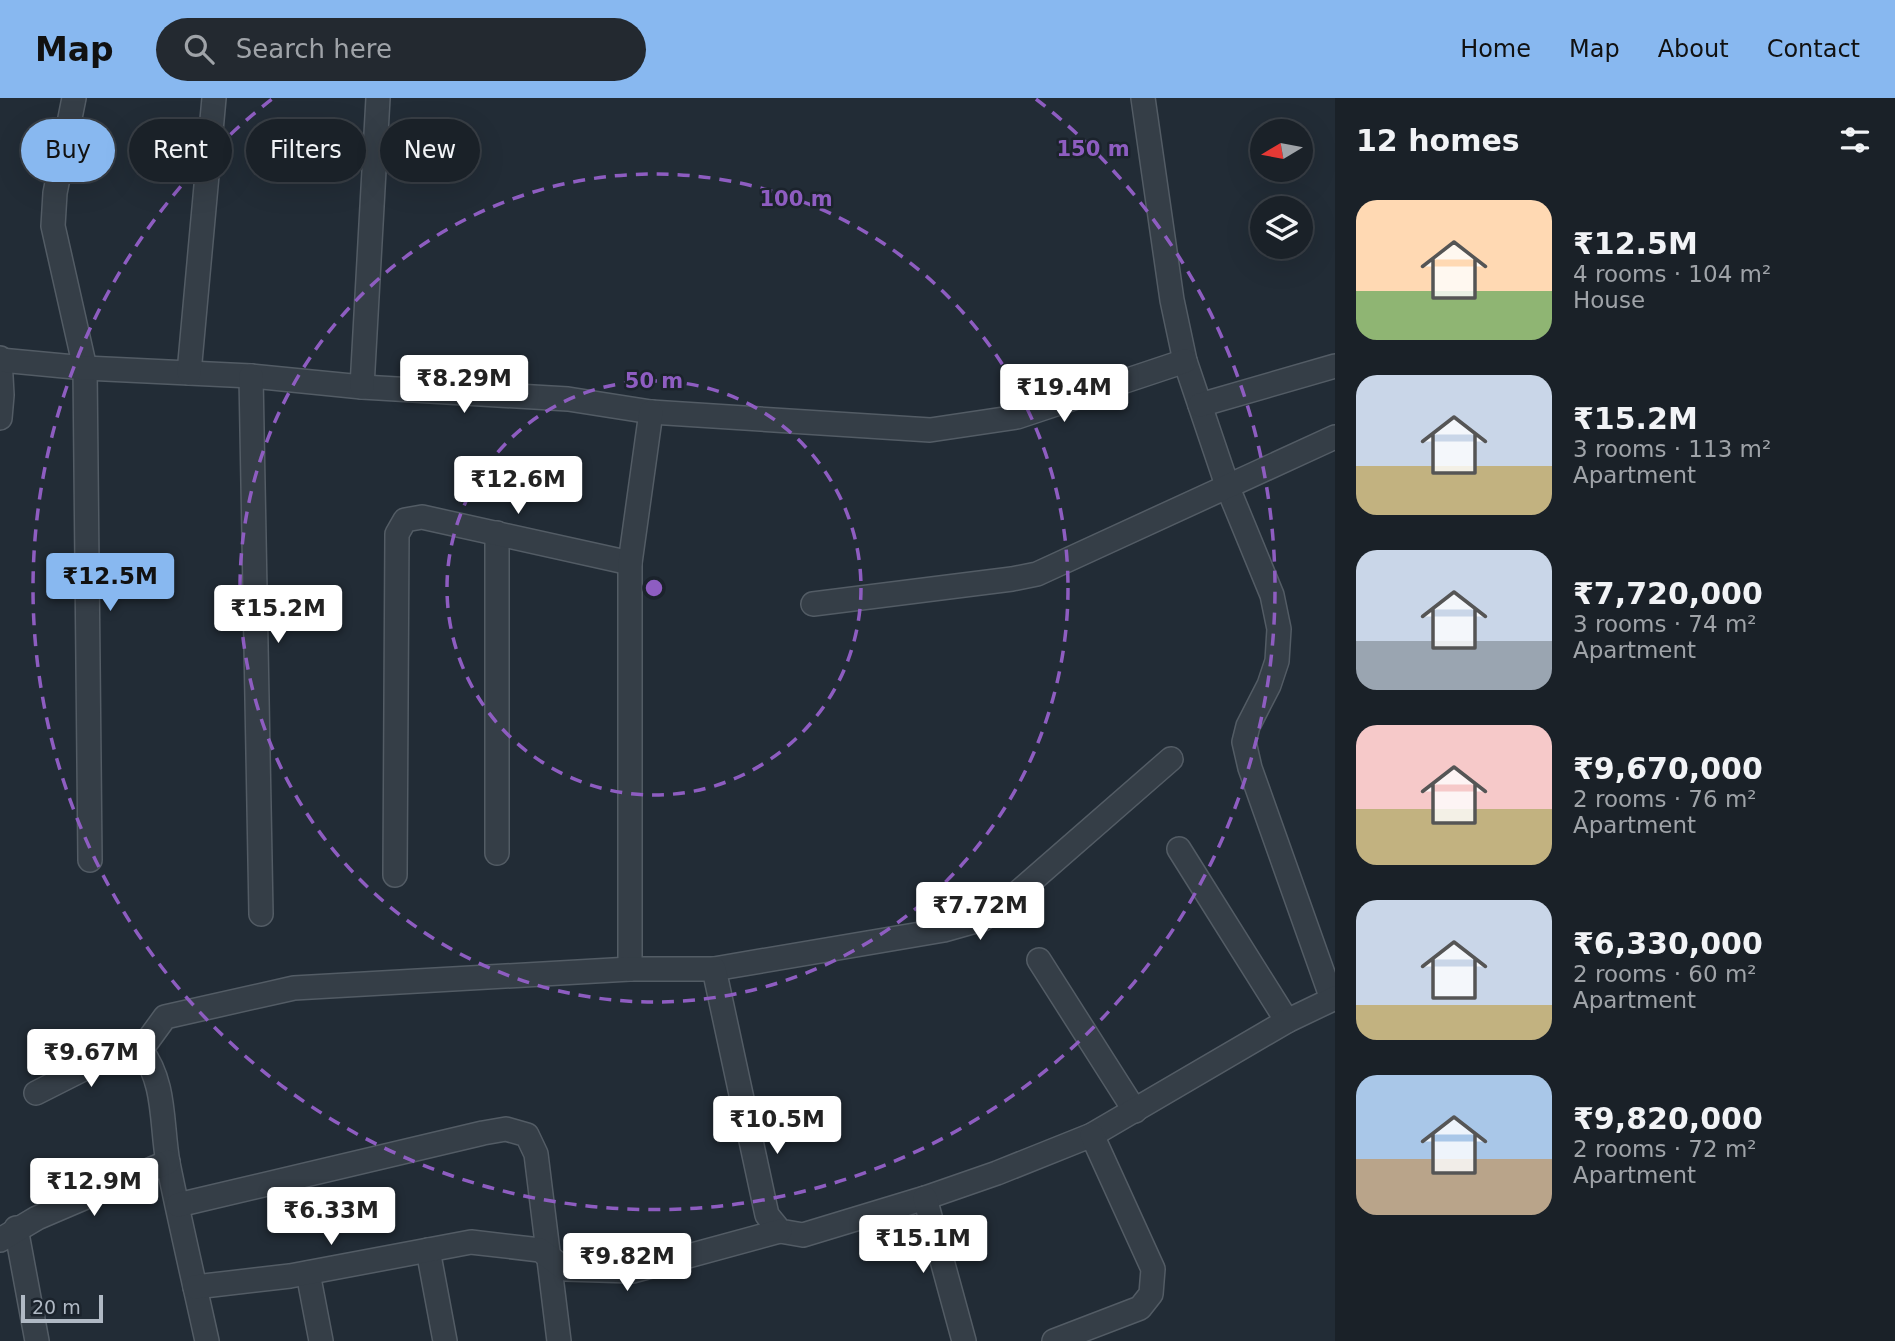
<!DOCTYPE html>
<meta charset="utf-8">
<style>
body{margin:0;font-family:"DejaVu Sans",sans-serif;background:#232930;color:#f1f3f6;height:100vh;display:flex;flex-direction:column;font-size:26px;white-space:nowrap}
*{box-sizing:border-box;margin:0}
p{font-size:23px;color:#9fa3a8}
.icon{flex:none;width:38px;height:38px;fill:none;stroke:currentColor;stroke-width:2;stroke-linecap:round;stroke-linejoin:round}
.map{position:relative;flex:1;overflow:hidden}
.details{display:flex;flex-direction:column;background:#1a2128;width:560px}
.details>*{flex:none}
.top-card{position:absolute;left:21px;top:21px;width:665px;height:63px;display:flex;gap:14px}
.needle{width:46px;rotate:260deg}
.tools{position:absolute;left:1250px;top:21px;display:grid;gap:14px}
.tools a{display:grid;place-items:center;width:63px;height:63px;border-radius:50%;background:#1a2128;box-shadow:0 7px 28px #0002,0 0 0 2px #383e45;font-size:35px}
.scale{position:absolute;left:21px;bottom:18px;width:82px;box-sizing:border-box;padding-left:7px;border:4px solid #b0b9c4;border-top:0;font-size:19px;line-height:24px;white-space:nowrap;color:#b0b9c4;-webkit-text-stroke:5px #1b232c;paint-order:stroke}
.price{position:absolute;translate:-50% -60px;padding:0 16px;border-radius:7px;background:#fff;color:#222;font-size:23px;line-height:46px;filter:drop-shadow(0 2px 4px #0008)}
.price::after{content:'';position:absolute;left:50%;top:42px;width:21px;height:16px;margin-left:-10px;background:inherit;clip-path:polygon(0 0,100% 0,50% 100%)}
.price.selected{background:#88b8f0;color:#111}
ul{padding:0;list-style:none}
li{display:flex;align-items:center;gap:21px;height:175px;padding:0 21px}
li span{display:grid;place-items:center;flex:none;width:196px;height:140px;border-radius:21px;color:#555}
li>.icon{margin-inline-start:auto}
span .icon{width:84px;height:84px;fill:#fffc;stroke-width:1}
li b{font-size:30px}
h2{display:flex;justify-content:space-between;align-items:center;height:84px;padding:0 21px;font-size:30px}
.pill{padding:0 24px;border-radius:32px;background:#1a2128;box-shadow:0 7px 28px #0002,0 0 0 2px #383e45;font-size:24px;line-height:63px}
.pill.selected{background:#88b8f0;color:#111}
header{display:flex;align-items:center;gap:42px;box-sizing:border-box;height:98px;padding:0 35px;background:#88b8f0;color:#111}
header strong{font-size:33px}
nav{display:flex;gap:38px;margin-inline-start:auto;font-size:24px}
.search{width:490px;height:63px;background:#232930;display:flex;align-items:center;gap:18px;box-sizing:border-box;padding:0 24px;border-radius:38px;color:#9fa3a8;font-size:26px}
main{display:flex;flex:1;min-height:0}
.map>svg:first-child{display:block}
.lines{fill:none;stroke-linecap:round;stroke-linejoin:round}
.minor-casing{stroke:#535c65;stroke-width:26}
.minor{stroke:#353e47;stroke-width:23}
.ring{fill:none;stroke:#8e5dc1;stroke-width:3.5;stroke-dasharray:12 9}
.centre{fill:#8e5dc1;stroke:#1b232c;stroke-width:3.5}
.ring-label{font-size:21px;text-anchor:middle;font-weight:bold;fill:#8e5dc1;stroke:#1b232c;stroke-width:5;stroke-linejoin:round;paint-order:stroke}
</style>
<header>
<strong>Map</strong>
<div class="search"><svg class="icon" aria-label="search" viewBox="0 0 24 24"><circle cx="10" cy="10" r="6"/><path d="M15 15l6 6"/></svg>Search here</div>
<nav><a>Home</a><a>Map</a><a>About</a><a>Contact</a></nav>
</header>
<main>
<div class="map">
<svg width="1335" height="1243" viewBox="0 0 1335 1243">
<rect width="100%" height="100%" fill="#222c36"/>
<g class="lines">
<g class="minor-casing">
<g id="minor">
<polyline points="74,0 55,95 53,128 85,270 90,762"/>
<polyline points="1143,0 1172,202 1185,263 1228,390 1272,497 1279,531 1277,563 1269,587 1248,628 1244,644 1250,670 1332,901"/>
<polyline points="0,260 2,297 0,320"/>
<polyline points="0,262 85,270 251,278 362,289 568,301 651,314 930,332 1017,319 1185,263"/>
<polyline points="189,275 214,0"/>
<polyline points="251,278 261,816"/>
<polyline points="362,289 378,0"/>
<polyline points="1200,307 1335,268"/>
<polyline points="813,506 1012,481 1037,476 1335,339"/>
<polyline points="1179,751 1287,923"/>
<polyline points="497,755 497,435"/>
<polyline points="395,777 397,436 405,422 422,419 630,465"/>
<polyline points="1039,862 1135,1013"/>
<polyline points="630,871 630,465 651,314"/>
<polyline points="714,871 944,832 983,821 1007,804 1171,661"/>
<polyline points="141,952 165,919 294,890 630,871 714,871 767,1117 780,1133 803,1137 925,1100 997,1075 1092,1037 1287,923 1335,900"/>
<path d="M36 995 127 949 141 952C166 985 161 1025 168 1065 180 1124 194 1184 207 1243"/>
<polyline points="925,1100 964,1243"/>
<polyline points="178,1107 483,1035 506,1031 527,1037 536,1056 559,1243"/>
<polyline points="16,1130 37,1243"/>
<polyline points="0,1142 37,1120 168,1064"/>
<polyline points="428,1152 445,1243"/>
<polyline points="308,1175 321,1243"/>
<polyline points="195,1189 290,1178 471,1144 540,1152 565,1171 633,1173 780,1133"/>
<polyline points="1054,1243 1140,1210 1151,1196 1153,1171 1092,1037"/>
</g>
</g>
<use href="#minor" class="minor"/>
</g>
<g class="ring">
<circle cx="654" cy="490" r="207"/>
<circle cx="654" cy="490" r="414"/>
<path d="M1036 1A621 621 0 1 1 272 1"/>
</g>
<circle cx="654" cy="490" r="10" class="centre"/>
<g class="ring-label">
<text x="1093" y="58">150 m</text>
<text x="796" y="108">100 m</text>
<text x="654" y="290">50 m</text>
</g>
</svg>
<div class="tools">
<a><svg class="needle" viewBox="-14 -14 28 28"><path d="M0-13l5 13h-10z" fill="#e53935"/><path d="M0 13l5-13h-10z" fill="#9fa3a8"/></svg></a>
<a><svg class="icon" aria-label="layers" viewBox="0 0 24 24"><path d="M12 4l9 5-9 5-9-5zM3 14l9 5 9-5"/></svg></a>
</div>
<div class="scale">20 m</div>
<b class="price" style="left:464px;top:317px">₹8.29M</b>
<b class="price" style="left:1064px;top:326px">₹19.4M</b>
<b class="price" style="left:518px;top:418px">₹12.6M</b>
<b class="price selected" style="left:110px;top:515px">₹12.5M</b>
<b class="price" style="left:278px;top:547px">₹15.2M</b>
<b class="price" style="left:980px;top:844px">₹7.72M</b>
<b class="price" style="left:91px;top:991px">₹9.67M</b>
<b class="price" style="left:777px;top:1058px">₹10.5M</b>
<b class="price" style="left:94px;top:1120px">₹12.9M</b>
<b class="price" style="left:331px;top:1149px">₹6.33M</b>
<b class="price" style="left:923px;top:1177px">₹15.1M</b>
<b class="price" style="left:627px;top:1195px">₹9.82M</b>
<div class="top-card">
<a class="pill selected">Buy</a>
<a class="pill">Rent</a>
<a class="pill">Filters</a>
<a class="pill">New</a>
</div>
</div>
<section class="details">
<h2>12 homes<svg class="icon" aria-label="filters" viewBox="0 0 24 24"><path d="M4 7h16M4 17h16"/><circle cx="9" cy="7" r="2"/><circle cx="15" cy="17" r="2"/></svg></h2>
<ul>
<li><span style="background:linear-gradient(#ffd9b3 65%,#8fb573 0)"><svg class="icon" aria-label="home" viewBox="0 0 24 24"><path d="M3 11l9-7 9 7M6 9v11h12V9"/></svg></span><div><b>₹12.5M</b><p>4 rooms · 104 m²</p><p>House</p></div></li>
<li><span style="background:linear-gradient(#c9d6e8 65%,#c2b280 0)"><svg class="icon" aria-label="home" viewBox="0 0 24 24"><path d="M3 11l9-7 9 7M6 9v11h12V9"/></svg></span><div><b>₹15.2M</b><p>3 rooms · 113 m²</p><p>Apartment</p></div></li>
<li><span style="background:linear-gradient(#c9d6e8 65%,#9aa5b1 0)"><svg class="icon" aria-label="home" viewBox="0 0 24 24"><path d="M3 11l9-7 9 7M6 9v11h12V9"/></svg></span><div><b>₹7,720,000</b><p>3 rooms · 74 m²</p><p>Apartment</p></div></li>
<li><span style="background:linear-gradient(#f6c9c9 60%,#c2b280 0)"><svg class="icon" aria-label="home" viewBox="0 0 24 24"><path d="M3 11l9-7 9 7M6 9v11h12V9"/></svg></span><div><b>₹9,670,000</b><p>2 rooms · 76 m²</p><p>Apartment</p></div></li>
<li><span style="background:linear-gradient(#c9d6e8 75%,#c2b280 0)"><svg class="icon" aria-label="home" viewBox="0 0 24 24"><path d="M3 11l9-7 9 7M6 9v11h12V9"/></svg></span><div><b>₹6,330,000</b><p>2 rooms · 60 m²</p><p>Apartment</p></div></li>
<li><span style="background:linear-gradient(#a9c7e8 60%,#b9a48a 0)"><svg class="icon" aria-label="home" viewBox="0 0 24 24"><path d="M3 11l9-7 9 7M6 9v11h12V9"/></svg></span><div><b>₹9,820,000</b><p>2 rooms · 72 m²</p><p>Apartment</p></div></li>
</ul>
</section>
</main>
